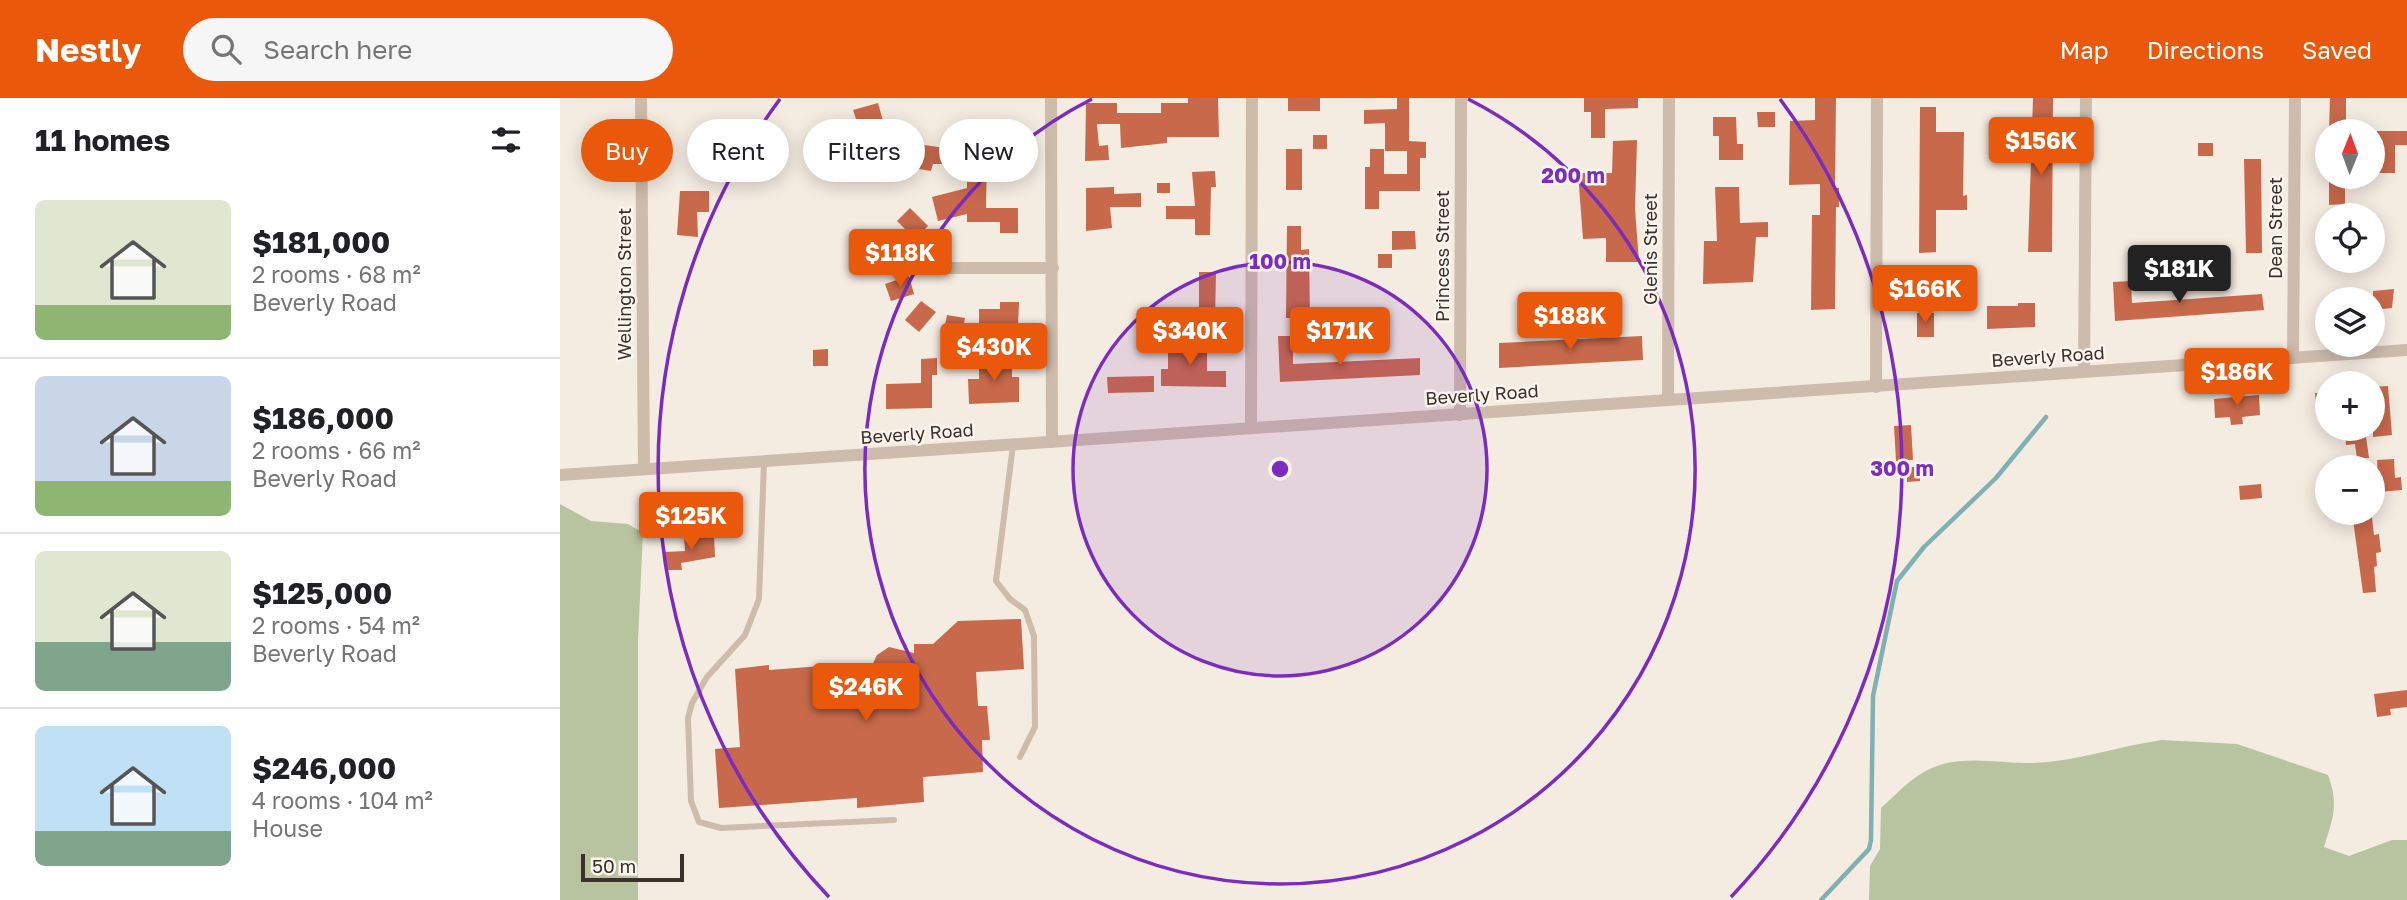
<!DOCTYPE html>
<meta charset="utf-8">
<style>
body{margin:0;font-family:"Golos Text",sans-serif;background:#f6f6f6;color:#202124;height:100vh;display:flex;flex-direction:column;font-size:26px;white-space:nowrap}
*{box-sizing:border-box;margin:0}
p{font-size:23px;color:#757577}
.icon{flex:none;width:38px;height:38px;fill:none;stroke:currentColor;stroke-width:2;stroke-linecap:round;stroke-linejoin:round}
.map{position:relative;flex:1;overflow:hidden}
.side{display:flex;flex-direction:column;background:#fff;width:560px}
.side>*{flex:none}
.hud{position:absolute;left:21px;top:21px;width:665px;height:63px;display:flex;gap:14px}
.needle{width:46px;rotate:1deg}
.fabs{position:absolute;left:1755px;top:21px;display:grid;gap:14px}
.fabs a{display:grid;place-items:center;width:70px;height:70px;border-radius:50%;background:#fff;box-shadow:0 4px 18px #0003;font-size:35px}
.scale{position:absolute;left:21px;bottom:18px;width:103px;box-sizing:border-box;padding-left:7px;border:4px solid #3b302b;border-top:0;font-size:19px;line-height:24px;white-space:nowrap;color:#3b302b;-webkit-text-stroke:5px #fbf5ee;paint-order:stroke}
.price{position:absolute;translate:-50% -60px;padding:0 16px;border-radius:7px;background:#ea580c;color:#fff;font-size:23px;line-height:46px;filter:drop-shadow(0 2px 4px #0008)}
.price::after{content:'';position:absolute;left:50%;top:42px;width:21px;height:16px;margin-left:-10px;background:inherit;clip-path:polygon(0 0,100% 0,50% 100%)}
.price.current{background:#222;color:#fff}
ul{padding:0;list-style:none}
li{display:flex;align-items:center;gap:21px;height:175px;padding:0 35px}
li+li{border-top:2px solid #e0e0e0}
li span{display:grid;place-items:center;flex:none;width:196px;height:140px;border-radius:10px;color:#555}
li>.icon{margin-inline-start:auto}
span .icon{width:84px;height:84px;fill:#fffc;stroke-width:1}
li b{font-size:30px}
h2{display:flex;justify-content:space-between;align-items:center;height:84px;padding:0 35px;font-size:30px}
.tag{padding:0 24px;border-radius:32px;background:#fff;box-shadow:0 4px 18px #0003;font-size:24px;line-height:63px}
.tag.current{background:#ea580c;color:#fff}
header{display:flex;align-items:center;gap:42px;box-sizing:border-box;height:98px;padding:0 35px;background:#ea580c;color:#fff}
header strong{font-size:33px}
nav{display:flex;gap:38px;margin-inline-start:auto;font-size:24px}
.search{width:490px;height:63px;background:#f6f6f6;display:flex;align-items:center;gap:18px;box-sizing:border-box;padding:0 24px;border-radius:38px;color:#757577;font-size:26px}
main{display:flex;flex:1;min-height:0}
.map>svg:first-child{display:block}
.green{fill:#b8c4a0}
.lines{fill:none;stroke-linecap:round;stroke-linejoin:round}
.stream{stroke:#7fb0b2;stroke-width:4.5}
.building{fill:#c8694b}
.lane{stroke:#cdbbac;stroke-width:6}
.street{stroke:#cdbbac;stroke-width:12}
.ring{fill:none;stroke:#7b2cbf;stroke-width:3.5}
.labels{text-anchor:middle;stroke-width:5;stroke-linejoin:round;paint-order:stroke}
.street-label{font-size:18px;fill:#3b302b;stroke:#fbf5ee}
.centre{fill:#7b2cbf;stroke:#fbf5ee;stroke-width:3.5}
.ring-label{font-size:21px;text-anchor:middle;font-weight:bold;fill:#7b2cbf;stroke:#fbf5ee;stroke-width:5;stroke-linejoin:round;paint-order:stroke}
</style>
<header>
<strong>Nestly</strong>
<div class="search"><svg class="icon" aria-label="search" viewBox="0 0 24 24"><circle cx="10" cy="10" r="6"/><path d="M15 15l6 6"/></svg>Search here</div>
<nav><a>Map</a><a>Directions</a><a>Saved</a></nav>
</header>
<main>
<section class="side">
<h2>11 homes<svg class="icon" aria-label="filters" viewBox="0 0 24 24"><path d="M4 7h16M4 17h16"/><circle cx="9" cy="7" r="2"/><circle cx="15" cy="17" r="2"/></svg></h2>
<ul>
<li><span style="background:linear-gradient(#dfe7d0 75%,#8fb573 0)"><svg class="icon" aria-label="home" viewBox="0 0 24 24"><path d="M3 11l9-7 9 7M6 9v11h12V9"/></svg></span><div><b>$181,000</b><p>2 rooms · 68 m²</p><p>Beverly Road</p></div></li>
<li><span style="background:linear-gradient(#c9d6e8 75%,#8fb573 0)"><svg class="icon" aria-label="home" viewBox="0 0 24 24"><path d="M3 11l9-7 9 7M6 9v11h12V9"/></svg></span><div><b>$186,000</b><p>2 rooms · 66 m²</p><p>Beverly Road</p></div></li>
<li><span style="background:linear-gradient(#dfe7d0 65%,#7fa58c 0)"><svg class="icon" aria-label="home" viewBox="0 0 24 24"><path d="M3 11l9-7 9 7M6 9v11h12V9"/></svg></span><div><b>$125,000</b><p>2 rooms · 54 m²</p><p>Beverly Road</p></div></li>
<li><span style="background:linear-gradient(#bfe0f5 75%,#7fa58c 0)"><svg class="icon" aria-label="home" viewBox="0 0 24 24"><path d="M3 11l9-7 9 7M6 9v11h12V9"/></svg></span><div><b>$246,000</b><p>4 rooms · 104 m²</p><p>House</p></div></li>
</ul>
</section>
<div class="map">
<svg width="1847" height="802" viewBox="0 0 1847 802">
<rect width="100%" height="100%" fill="#f4ebe1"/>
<g class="green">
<polygon points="0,406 31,423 68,426 83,435 78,543 78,802 0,802"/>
<path d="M1602 642 1677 646 1768 677C1779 707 1773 719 1764 749L1789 758 1832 742H1847V802H1309L1310 768 1320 751 1321 710C1337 696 1352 678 1372 670 1404 656 1441 666 1474 665 1518 663 1559 648 1602 642Z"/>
</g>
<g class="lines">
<polyline class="stream" points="1261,802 1309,751 1311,742 1313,598 1337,483 1364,449 1436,380 1486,319"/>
</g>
<g class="building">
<polygon points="628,0 658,0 659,39 607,39 607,45 561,50 560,26 537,26 539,48 548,47 549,62 525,63 526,5 557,5 557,15 601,15 601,5 628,5"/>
<rect x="728" y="0" width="32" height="13"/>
<polygon points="837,0 849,0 849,43 866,44 866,60 860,60 860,93 819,93 819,111 805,111 805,69 810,69 810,51 824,51 824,76 847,76 847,53 825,53 825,25 804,26 804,12 837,11"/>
<polygon points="1024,0 1078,0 1078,10 1045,11 1045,40 1031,40 1031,14 1024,14"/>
<polygon points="1255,0 1276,0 1275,90 1279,90 1279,109 1276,109 1275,211 1251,212 1252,117 1260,117 1260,86 1229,87 1230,23 1255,22"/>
<polygon points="1473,0 1493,0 1492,154 1468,154"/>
<polygon points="1770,0 1786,0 1786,31 1769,31"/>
<polygon points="318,5 323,23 299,30 293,12"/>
<polygon points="1360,9 1376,9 1376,34 1404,34 1403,98 1407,97 1407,112 1376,112 1376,154 1359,155"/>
<polygon points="1197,14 1215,14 1215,29 1198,29"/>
<polygon points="1153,19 1176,19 1177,46 1183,46 1183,62 1159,62 1159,38 1153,38"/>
<polygon points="330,33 345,45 330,65 315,53"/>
<polygon points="414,33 458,34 458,59 427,58 426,110 458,110 458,135 440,135 440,124 407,124 407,116 378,123 372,99 407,90 407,66 373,66 371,73 353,70 357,46 385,50 385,41 414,41"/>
<polygon points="1817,33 1847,33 1847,47 1835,47 1835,75 1816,75"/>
<rect x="753" y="37" width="14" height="14"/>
<polygon points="1077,42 1075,111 1079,164 1046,164 1046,140 1023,141 1018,75 1052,75 1053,43"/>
<rect x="1638" y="45" width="15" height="13"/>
<rect x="726" y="51" width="16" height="41"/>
<polygon points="1684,61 1701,61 1702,155 1686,155"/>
<polygon points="655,73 656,89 651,89 650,137 635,137 635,121 606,121 606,108 635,108 632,74"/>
<polygon points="1769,79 1785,79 1785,106 1769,107"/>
<rect x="597" y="85" width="13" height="10"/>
<polygon points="554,89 554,96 581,95 581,109 550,109 552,130 526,133 526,90"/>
<polygon points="1155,89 1179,89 1180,125 1208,124 1208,139 1196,139 1193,184 1143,186 1144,143 1157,143"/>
<polygon points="120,93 149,93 149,114 137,114 138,139 117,137"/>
<polygon points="350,110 368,128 355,141 337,123"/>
<polygon points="727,128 741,128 741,152 749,151 750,220 726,220"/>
<polygon points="832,133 855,133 856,151 832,152"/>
<polygon points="328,142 351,151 344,168 321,158"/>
<rect x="818" y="156" width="14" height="14"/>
<polygon points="639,174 656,174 655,222 639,223"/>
<polygon points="349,178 354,196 331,203 325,186"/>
<polygon points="1571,183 1572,205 1702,196 1704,212 1555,223 1553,184"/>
<polygon points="1834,191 1832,210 1813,212 1813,193"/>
<polygon points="361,203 376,214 359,234 345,222"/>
<polygon points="440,204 459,204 458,229 433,229 433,236 419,235 419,211 440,211"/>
<polygon points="1458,205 1475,205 1475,229 1427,231 1427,208 1458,208"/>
<rect x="1357" y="215" width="17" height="24"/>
<polygon points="387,217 405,220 400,245 382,242"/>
<polygon points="718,238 733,238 733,266 860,260 860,277 720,284"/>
<polygon points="1082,238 1083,262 939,270 939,245"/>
<polygon points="635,241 647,241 647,273 666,273 666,289 601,288 601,271 608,271 608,244 635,244"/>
<polygon points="268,251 268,268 253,268 253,252"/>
<polygon points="452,259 452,279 459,279 459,304 409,306 408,281 419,281 419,260"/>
<polygon points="377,260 377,277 372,277 372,310 326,311 326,286 361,285 361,261"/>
<polygon points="594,278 594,294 548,295 547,279"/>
<polygon points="1828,288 1832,337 1813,339 1813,289"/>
<polygon points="1768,294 1768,314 1757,314 1755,295"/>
<polygon points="1699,297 1700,317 1682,319 1683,326 1671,327 1670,319 1655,320 1654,301"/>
<polygon points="1351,327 1353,362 1336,363 1334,328"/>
<polygon points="1785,331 1805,331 1809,360 1797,361 1795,346 1786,347"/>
<polygon points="1834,361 1835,380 1841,379 1842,392 1819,394 1817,362"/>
<polygon points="1347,369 1360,369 1360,383 1347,384"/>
<polygon points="1701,386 1702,400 1680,402 1679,388"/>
<polygon points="1812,419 1814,437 1819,436 1821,454 1816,455 1817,468 1814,469 1816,494 1803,495 1793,422"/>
<polygon points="154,437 155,459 121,465 122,472 106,472 105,454 125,453 124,438"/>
<polygon points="461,521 464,571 416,574 418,608 427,608 430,642 422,642 423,674 363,679 364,704 297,710 297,700 159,710 155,651 180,649 175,571 209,567 209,572 262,568 268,580 307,578 317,557 329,549 354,555 354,546 373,546 398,523"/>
<polygon points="1847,592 1847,609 1830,611 1831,617 1817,619 1814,596"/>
</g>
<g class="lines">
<g class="lane">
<polyline points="453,347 436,483 450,501 465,512 474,538 475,629 460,659"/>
<polyline points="204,364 199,501 185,537 147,579 132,605 128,620 131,703 139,724 161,730 334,722"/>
</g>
<g class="street">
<polyline points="81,0 84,371"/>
<polyline points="491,0 492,344"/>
<polyline points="375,170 493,170"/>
<polyline points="1733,260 1735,0"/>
<polyline points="1524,274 1526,0"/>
<polyline points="1316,289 1317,0"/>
<polyline points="1108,301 1109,0"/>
<polyline points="900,317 901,0"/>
<polyline points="691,330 692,0"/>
<polyline points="0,377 1847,252"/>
</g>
</g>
<circle cx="720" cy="371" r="207" fill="#7b2cbf" fill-opacity=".12"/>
<g class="ring">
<circle cx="720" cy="371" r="207"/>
<path d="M908 1A415 415 0 1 1 532 1"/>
<path d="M269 799A622 622 0 0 1 220 1M1220 1A622 622 0 0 1 1171 799"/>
</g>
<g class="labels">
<g class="street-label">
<text transform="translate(1716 130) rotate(-90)" y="6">Dean Street</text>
<text transform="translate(1091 151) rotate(-90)" y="6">Glenis Street</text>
<text transform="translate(883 158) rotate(-90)" y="6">Princess Street</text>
<text transform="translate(65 186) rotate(-90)" y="6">Wellington Street</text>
<text transform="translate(1488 259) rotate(-4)" y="6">Beverly Road</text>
<text transform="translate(922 297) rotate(-4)" y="6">Beverly Road</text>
<text transform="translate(357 336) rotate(-4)" y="6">Beverly Road</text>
</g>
</g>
<circle cx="720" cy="371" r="10" class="centre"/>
<g class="ring-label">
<text x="1013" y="85">200 m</text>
<text x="720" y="171">100 m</text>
<text x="1342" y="378">300 m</text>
</g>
</svg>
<div class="fabs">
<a><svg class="needle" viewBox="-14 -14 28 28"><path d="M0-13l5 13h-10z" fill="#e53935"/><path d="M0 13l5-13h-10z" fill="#757577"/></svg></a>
<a><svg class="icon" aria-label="locate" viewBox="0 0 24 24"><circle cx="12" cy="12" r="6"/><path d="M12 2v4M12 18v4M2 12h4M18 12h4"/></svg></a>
<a><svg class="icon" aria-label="layers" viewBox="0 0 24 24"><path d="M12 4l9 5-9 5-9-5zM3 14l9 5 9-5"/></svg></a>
<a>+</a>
<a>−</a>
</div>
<div class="scale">50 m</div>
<b class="price" style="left:1481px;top:79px">$156K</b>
<b class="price" style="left:340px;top:191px">$118K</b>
<b class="price current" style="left:1619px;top:207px">$181K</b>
<b class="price" style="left:1365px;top:227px">$166K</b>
<b class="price" style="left:1010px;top:254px">$188K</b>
<b class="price" style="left:630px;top:269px">$340K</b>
<b class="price" style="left:780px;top:269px">$171K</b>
<b class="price" style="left:434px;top:285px">$430K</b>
<b class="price" style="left:1677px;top:310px">$186K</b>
<b class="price" style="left:131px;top:454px">$125K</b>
<b class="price" style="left:306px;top:625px">$246K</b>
<div class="hud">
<a class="tag current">Buy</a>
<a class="tag">Rent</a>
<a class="tag">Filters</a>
<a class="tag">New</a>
</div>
</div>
</main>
